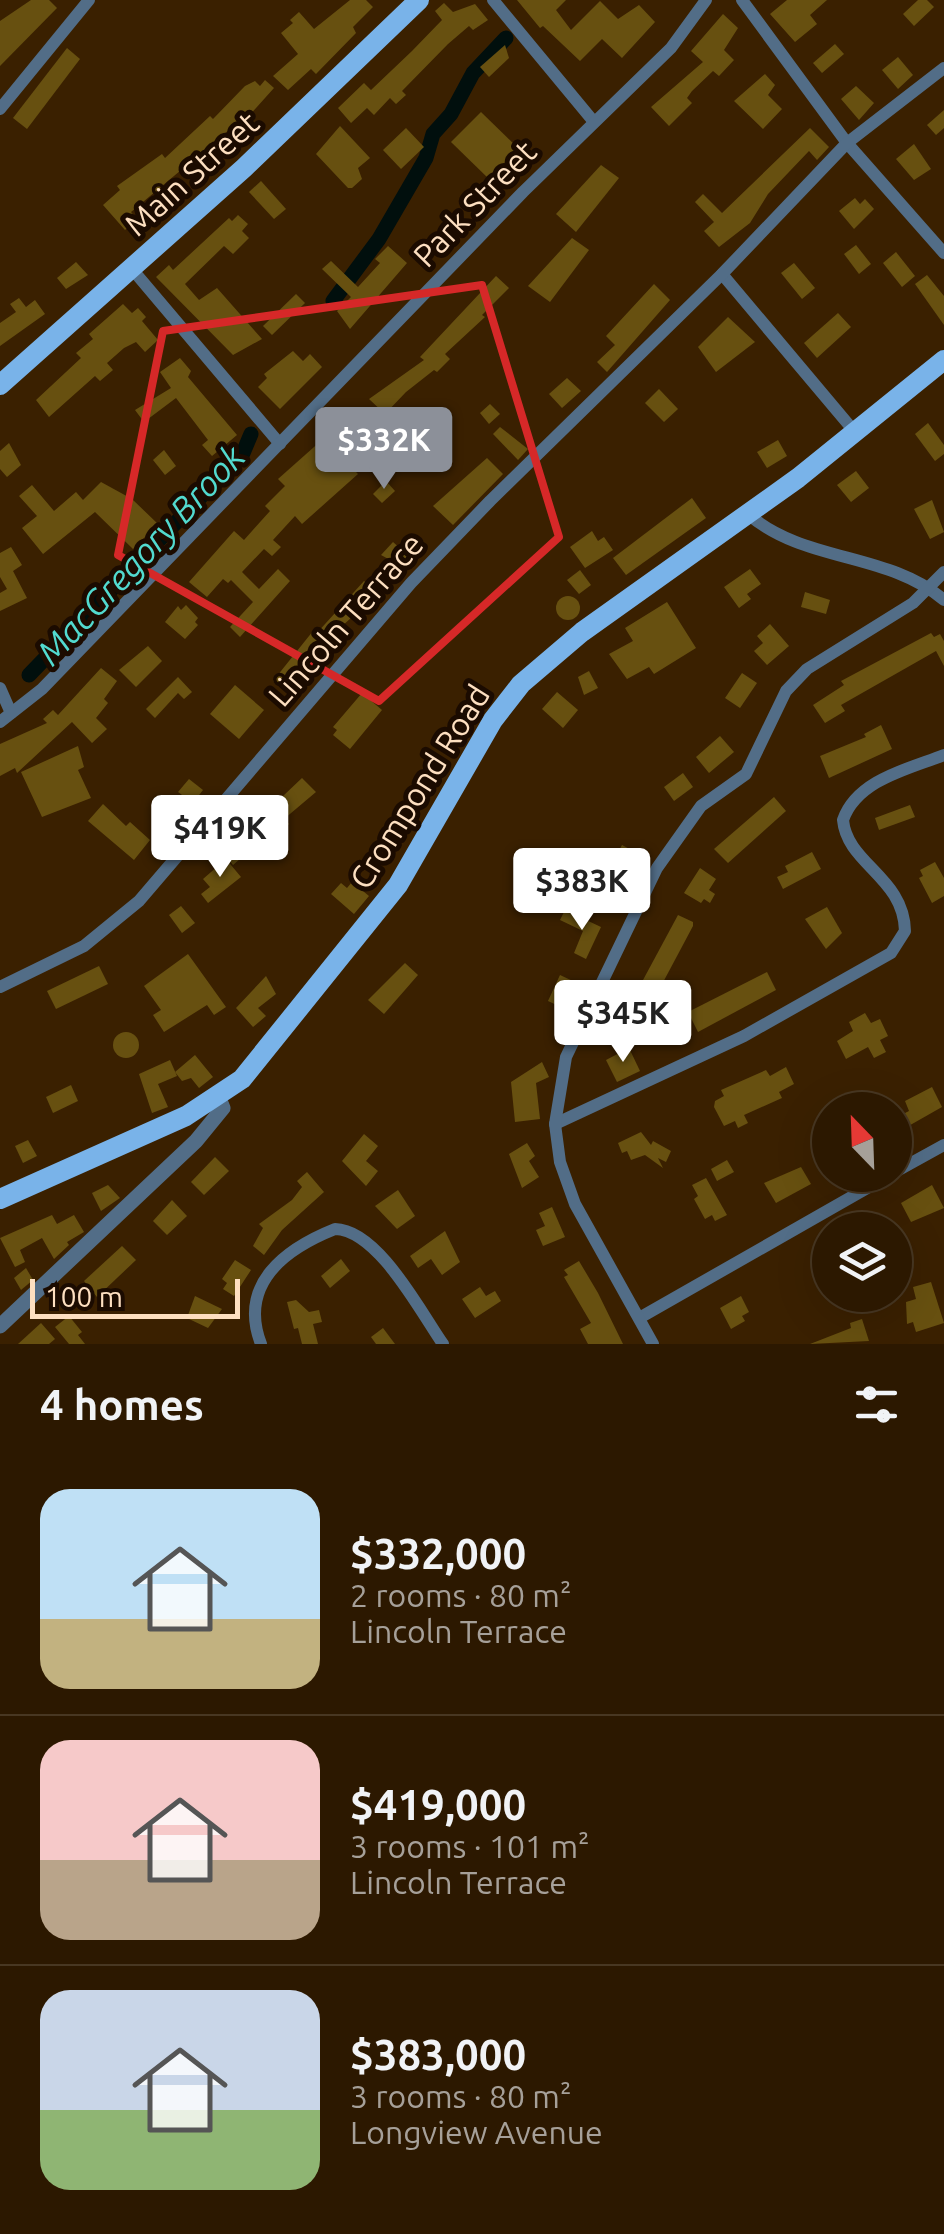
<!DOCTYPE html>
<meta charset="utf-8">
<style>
body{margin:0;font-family:Ubuntu,sans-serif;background:#34210a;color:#f1f3f6;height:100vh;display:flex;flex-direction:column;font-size:38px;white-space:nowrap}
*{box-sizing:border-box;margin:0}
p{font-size:32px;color:#a6a099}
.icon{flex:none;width:55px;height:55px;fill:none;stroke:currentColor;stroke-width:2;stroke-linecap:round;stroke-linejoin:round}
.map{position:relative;height:1344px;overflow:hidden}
.details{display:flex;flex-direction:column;background:#2c1800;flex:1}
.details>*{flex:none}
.needle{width:65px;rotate:337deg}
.tools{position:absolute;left:812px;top:1092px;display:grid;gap:20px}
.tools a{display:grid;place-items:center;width:100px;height:100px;border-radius:50%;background:#2c1800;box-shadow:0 10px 40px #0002,0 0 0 2px #483722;font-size:50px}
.scale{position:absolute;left:30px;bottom:25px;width:210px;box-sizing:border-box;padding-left:10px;border:5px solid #fddfc0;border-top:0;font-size:28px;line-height:35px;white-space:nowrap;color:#fddfc0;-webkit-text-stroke:8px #1b0b00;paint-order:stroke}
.price{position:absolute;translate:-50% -85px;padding:0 22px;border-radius:10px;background:#fff;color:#222;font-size:32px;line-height:65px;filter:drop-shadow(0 2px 5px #0008)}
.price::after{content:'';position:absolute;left:50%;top:60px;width:30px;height:22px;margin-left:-15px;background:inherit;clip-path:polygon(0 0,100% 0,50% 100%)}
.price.selected{background:#8c9099;color:#fff}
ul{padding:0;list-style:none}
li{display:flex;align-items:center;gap:30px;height:250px;padding:0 40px}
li+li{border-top:2px solid #483722}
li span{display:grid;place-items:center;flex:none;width:280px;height:200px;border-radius:30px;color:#555}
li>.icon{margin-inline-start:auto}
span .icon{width:120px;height:120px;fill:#fffc;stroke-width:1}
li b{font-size:42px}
h2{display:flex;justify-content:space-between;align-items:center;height:120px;padding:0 40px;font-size:42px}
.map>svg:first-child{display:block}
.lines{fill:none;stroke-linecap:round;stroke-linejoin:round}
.canal{stroke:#010f0d;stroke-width:15}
.building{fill:#675010}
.minor{stroke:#526d87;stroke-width:12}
.tertiary{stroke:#526d87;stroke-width:15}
.primary{stroke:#79b3e9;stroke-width:20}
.marked{fill:none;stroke:#d62828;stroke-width:8;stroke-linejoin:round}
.labels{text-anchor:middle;stroke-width:10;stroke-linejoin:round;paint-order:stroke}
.street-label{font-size:32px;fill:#fddfc0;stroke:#1b0b00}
.water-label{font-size:35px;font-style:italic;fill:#52dacf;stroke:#1b0b00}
</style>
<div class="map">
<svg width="944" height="1344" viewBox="0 0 944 1344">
<rect width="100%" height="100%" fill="#3a2000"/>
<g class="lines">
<g class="canal">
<polyline points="333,301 379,239 426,158 433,134 451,114 473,73 506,38"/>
<polyline points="29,675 243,453 251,434"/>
</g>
</g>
<g class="building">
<polygon points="31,0 49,0 57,8 0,66 0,21"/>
<polygon points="350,0 366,0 373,7 353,27 356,33 316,74 311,69 288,90 273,76 298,54 281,33 293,23 290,20 299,12 314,29"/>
<polygon points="517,0 566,0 556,10 571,30 600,1 618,19 639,5 655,22 622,58 602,39 580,61 543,26 540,28"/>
<polygon points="787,0 827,0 810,15 817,24 795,42 770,14"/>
<polygon points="918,0 927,0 934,7 914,26 903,14"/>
<polygon points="444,3 453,12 475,4 488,20 473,30 469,26 448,44 402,91 406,95 396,104 390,98 374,115 367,108 351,123 338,108 364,83 371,90 412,51 442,20 435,11"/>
<polygon points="723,14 738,28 724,50 734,60 719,76 713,71 692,91 687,98 692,103 669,126 651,107 703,62 691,51"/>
<polygon points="835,44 844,54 822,73 813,63"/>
<polygon points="505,45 509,58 489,77 480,67"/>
<polygon points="67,48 80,59 27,129 13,118"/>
<polygon points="898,57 913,75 898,89 882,70"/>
<polygon points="765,74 775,85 768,95 782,109 763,129 734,101"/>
<polygon points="265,80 274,88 239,127 236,124 131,212 137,219 125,230 103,205 120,190 117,186 162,154 165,158 210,116 213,119 245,86 255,81 260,86"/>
<polygon points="856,86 874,103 859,120 841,99"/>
<polygon points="944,110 944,128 936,135 927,125"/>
<polygon points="481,112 519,149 490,180 451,142"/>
<polygon points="340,126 370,158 358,168 362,179 352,188 348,188 316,154"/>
<polygon points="406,128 424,147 401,169 383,150"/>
<polygon points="810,128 829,147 817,160 809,151 768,194 750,223 719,247 704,231 714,222 695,202 703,194 722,213"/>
<polygon points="914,144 931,169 914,180 896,159"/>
<polygon points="601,165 619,178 576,232 556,214"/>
<polygon points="261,181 286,209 274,219 249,192"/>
<polygon points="855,198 860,204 865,199 874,209 854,229 839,211"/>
<polygon points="238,215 248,224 242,231 249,238 233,254 224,246 185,284 199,300 217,288 262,339 233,355 156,277 169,265 173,270 229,218 232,221"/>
<polygon points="572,238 589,250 550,302 528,286"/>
<polygon points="856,245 871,264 859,274 844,254"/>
<polygon points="388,246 407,263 350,329 337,311 351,297 322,269 331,261 358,287 380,263 375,259"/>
<polygon points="896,252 915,276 902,287 883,263"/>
<polygon points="76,262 88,275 66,289 57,278"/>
<polygon points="794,263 815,288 802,299 781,273"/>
<polygon points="927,275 944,296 944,325 915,284"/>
<polygon points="496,276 509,288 482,315 485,317 445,354 450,359 437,372 434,370 406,392 385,414 369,399 424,360 420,357"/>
<polygon points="654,284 670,300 607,372 597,362 615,345 606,336"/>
<polygon points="296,294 305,303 272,335 263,326"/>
<polygon points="19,298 26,307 35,300 45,314 0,346 0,323 16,312 10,304"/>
<polygon points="123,304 132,313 138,308 146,317 142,321 158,340 145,352 136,342 124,348 107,363 113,370 100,381 95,376 49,417 36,400 81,358 76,353 93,339 89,334"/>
<polygon points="838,313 851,327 817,358 804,343"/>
<polygon points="728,317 755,342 716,372 698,347"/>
<polygon points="293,351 303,361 310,354 322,367 280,409 258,387 267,378 264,374"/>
<polygon points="180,358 191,371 188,377 237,435 212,456 202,445 208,440 176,398 144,422 135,410 171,388 160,372"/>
<polygon points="567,378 581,391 562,408 549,394"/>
<polygon points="659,389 678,409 664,422 645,403"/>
<polygon points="490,404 500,414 489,424 480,413"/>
<polygon points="368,417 380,429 364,445 352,433"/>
<polygon points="333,421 343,431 334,442 323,432"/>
<polygon points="928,423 944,445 944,454 935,461 915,434"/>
<polygon points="500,427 528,449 518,460 493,434"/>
<polygon points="323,439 358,474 302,524 295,516 273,540 281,547 272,556 264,549 242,572 259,589 278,569 290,581 240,637 230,627 253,602 231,580 228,583 223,579 207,597 189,582 234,531 244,540 270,511 265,506 285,486 278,479"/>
<polygon points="778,440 787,456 767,468 757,452"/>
<polygon points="9,443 21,465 7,477 0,469 0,451"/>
<polygon points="164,450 176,466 165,475 153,460"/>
<polygon points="487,458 503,474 453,525 433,506"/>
<polygon points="856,471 869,488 851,502 837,485"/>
<polygon points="386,481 395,491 382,503 373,494"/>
<polygon points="101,482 132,499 158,524 133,549 95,512 43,554 22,528 37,516 19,496 32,485 54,511 76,492 83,500"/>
<polygon points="692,498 706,518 626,575 613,558"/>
<polygon points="932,500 944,532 930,539 914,509"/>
<polygon points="592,531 598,541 604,537 613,550 585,568 570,547"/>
<polygon points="393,542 411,558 403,567 381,555"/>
<polygon points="11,547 22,565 13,571 27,598 0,611 0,593 7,589 0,577 0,553"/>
<polygon points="750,569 761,584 747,594 751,599 739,608 724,587"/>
<polygon points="580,570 591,585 579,594 567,580"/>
<polygon points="364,581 378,593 340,628 286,691 273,681 313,631 316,634"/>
<polygon points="805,592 830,600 826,614 801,607"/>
<circle cx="568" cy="608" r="12"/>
<polygon points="667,602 696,648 654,674 649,667 627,679 609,654 633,641 625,628"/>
<polygon points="186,605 198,618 195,622 198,625 185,639 165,622 178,606 181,610"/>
<polygon points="770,624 789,646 767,665 754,651 763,643 757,636"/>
<polygon points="931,633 934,637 940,634 944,641 944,666 936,651 841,705 845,711 825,723 813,705 844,685 841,681"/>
<polygon points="148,646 162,661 136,687 119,670"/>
<polygon points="101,668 117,681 104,699 108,703 96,718 107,729 92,743 72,722 17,773 15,768 0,776 0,744 47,723 43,719 53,710 58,715"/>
<polygon points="589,671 598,688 584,695 578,677"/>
<polygon points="742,673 757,683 740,708 725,698"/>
<polygon points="178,677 192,692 184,699 178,693 155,718 146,709"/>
<polygon points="235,685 264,710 239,739 210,714"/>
<polygon points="557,692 578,710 563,728 542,709"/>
<polygon points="362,693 382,710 350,749 333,735 337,730 333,727"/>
<polygon points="881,725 892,749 829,778 820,756 866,737 864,734"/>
<polygon points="720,736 734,752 709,773 696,757"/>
<polygon points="78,746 84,767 78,770 91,798 42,817 21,772"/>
<polygon points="683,773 693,787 674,801 664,787"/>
<polygon points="302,778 316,792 284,819 289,824 273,838 270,833 233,865 223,853"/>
<polygon points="189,779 203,790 193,803 178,792"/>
<polygon points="774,797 786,811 728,863 714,849"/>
<polygon points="103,804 126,826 130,822 150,840 134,860 88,821"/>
<polygon points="910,805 915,817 879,830 875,818"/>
<polygon points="622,845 637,853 614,891 595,882 608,856 616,856"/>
<polygon points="812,852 821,869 783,889 777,877 788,872 785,866"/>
<polygon points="226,859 241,877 208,903 201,894 210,887 203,879"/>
<polygon points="935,862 944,878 944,896 932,903 919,878 923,876 920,870"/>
<polygon points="700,868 716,879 709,890 715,894 710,903 704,899 701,903 684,893"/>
<polygon points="352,882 369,896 354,914 331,894 341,883 347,888"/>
<polygon points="181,906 195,923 182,933 169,915"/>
<polygon points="827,907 842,933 826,949 805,919"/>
<polygon points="565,910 601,927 586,959 574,953 583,931 560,920"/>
<polygon points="678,915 693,922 693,926 660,988 643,980"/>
<polygon points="188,954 226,1007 214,1015 207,1005 164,1032 153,1015 161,1010 144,986"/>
<polygon points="405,963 418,975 384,1014 368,1000"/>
<polygon points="99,966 108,984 56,1009 47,991"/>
<polygon points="767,972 776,990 698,1032 688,1012"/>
<polygon points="560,975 577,983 565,1009 548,1001"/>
<polygon points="266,976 276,994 258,1008 266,1016 253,1027 236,1008"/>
<polygon points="865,1013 871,1023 880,1019 888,1036 880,1040 886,1052 874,1058 868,1047 846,1059 837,1041 853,1031 849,1022"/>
<circle cx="126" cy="1045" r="13"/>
<polygon points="629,1048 640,1071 617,1082 606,1060"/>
<polygon points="195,1055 213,1077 199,1088 191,1078 182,1081 175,1072"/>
<polygon points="170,1060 177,1076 158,1084 168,1107 152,1113 139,1074"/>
<polygon points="542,1062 549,1077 536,1083 540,1119 515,1122 511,1082"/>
<polygon points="786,1067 794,1084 779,1092 782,1098 744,1115 748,1123 738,1128 735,1121 724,1126 714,1107 715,1101 724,1096 721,1090 766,1070 770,1076"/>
<polygon points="71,1085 78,1101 53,1113 46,1097"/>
<polygon points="932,1087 942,1107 898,1132 895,1118 909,1111 905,1101"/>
<polygon points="641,1132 651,1145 653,1141 671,1151 666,1162 658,1158 663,1168 645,1155 631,1160 627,1151 622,1153 618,1143"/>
<polygon points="364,1134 378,1146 366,1161 378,1171 366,1186 342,1161"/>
<polygon points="28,1140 37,1156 23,1163 15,1146"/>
<polygon points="527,1143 535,1156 529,1161 539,1177 522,1188 509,1154"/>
<polygon points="215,1157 229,1171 204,1195 191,1182"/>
<polygon points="727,1160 734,1172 717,1181 711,1169"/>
<polygon points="801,1167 811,1184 776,1203 764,1183"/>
<polygon points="307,1172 324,1192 282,1230 264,1255 253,1246 263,1228 259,1224 292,1200 302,1187 297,1181"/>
<polygon points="706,1178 727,1215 715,1221 712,1215 705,1219 694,1199 698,1196 692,1185"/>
<polygon points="108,1185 120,1198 101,1211 92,1193"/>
<polygon points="932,1185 944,1208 911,1222 901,1203"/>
<polygon points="398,1190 415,1216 397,1229 375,1206"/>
<polygon points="172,1200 187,1216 167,1235 153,1221"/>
<polygon points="552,1207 565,1237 543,1246 536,1230 545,1226 539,1213"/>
<polygon points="52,1215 57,1224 74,1215 84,1232 67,1242 69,1245 54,1259 42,1238 20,1250 25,1262 15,1267 0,1238"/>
<polygon points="445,1231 460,1262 442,1275 431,1259 418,1268 410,1256"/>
<polygon points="122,1246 136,1260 97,1297 84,1281"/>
<polygon points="341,1259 350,1271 330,1288 321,1276"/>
<polygon points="235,1260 251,1270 234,1296 223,1289 227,1283 222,1279"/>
<polygon points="579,1261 598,1293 623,1344 588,1344 580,1329 591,1323 564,1277 568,1275 564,1270"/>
<polygon points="26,1268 33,1280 21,1290 14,1278"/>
<polygon points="931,1282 944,1323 916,1332 913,1322 907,1324 906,1302 916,1299 913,1287"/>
<polygon points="480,1287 486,1296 495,1291 501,1301 475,1318 462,1299"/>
<polygon points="195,1296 222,1309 208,1328 187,1318"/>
<polygon points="741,1296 749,1312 742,1316 745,1321 731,1329 720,1308"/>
<polygon points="296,1300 309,1312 319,1310 322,1322 313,1324 318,1344 302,1344 298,1328 294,1329 287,1302"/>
<polygon points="69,1316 82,1332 78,1335 85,1344 69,1344 55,1327"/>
<polygon points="862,1319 869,1341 810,1344 851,1328 850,1323"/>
<polygon points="41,1323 55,1339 49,1344 18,1344"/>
<polygon points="383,1328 395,1344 376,1344 371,1337"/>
</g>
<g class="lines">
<g class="minor">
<polyline points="493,0 594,122"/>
<polyline points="742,0 847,143 944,253"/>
<polyline points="0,109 89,0"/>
<polyline points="132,269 280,444"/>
<polyline points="722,274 854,431"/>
<path d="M748 514C804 563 889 552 944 600"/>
<polyline points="0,688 11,713"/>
<polyline points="0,722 42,689 523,192 671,48 706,0"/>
<polyline points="0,987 84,946 139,901 411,583 490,501 722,274 847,143 944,68"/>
<path d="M555 1124 744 1036 891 953 905 931C904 877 847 864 843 820 857 780 908 769 944 755"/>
<polyline points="895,1172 944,1145"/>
<polyline points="641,1317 890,1175"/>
<path d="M261 1344C238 1284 285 1249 335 1229 378 1230 420 1311 443 1344"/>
<polyline points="653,1344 575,1204 560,1162 555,1124 566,1057 657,868 701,806 746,774 786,691 807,669 913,603 944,572"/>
</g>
<polyline class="tertiary" points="0,1326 196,1141 223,1108 219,1098"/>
<g class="primary">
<polyline points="0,385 244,168 419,0"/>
<polyline points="0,1199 186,1116 242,1079 398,885 493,720 521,684 582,632 798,478 944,360"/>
</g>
</g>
<path class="marked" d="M482 285 559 537 379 701 118 555 163 331Z"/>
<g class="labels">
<g class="street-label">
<text transform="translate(192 174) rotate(-42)" y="11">Main Street</text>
<text transform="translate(475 204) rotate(-46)" y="11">Park Street</text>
<text transform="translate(346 620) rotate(-49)" y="11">Lincoln Terrace</text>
<text transform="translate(420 787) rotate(-58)" y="11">Crompond Road</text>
</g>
<g class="water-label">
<text transform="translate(141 555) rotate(-47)" y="12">MacGregory Brook</text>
</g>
</g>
</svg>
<div class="tools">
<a><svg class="needle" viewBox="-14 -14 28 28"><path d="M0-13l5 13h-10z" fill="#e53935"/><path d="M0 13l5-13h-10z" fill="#a6a099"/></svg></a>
<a><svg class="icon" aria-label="layers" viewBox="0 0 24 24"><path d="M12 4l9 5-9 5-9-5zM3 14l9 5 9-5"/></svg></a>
</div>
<div class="scale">100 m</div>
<b class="price selected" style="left:384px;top:492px">$332K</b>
<b class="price" style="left:220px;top:880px">$419K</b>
<b class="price" style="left:582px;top:933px">$383K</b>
<b class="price" style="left:623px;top:1065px">$345K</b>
</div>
<section class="details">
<h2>4 homes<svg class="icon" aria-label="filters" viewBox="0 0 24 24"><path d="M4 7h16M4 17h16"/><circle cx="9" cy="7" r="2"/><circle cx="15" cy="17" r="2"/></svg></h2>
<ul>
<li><span style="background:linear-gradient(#bfe0f5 65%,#c2b280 0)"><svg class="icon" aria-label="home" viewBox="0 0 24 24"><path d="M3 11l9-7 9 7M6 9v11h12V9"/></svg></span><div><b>$332,000</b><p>2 rooms · 80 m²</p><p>Lincoln Terrace</p></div></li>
<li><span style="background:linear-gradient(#f6c9c9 60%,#b9a48a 0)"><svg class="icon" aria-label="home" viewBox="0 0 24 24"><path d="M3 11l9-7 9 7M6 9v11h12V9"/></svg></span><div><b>$419,000</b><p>3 rooms · 101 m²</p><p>Lincoln Terrace</p></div></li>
<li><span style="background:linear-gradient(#c9d6e8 60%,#8fb573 0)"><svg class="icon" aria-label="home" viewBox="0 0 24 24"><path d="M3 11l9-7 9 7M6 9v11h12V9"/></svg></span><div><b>$383,000</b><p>3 rooms · 80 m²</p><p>Longview Avenue</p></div></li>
</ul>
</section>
